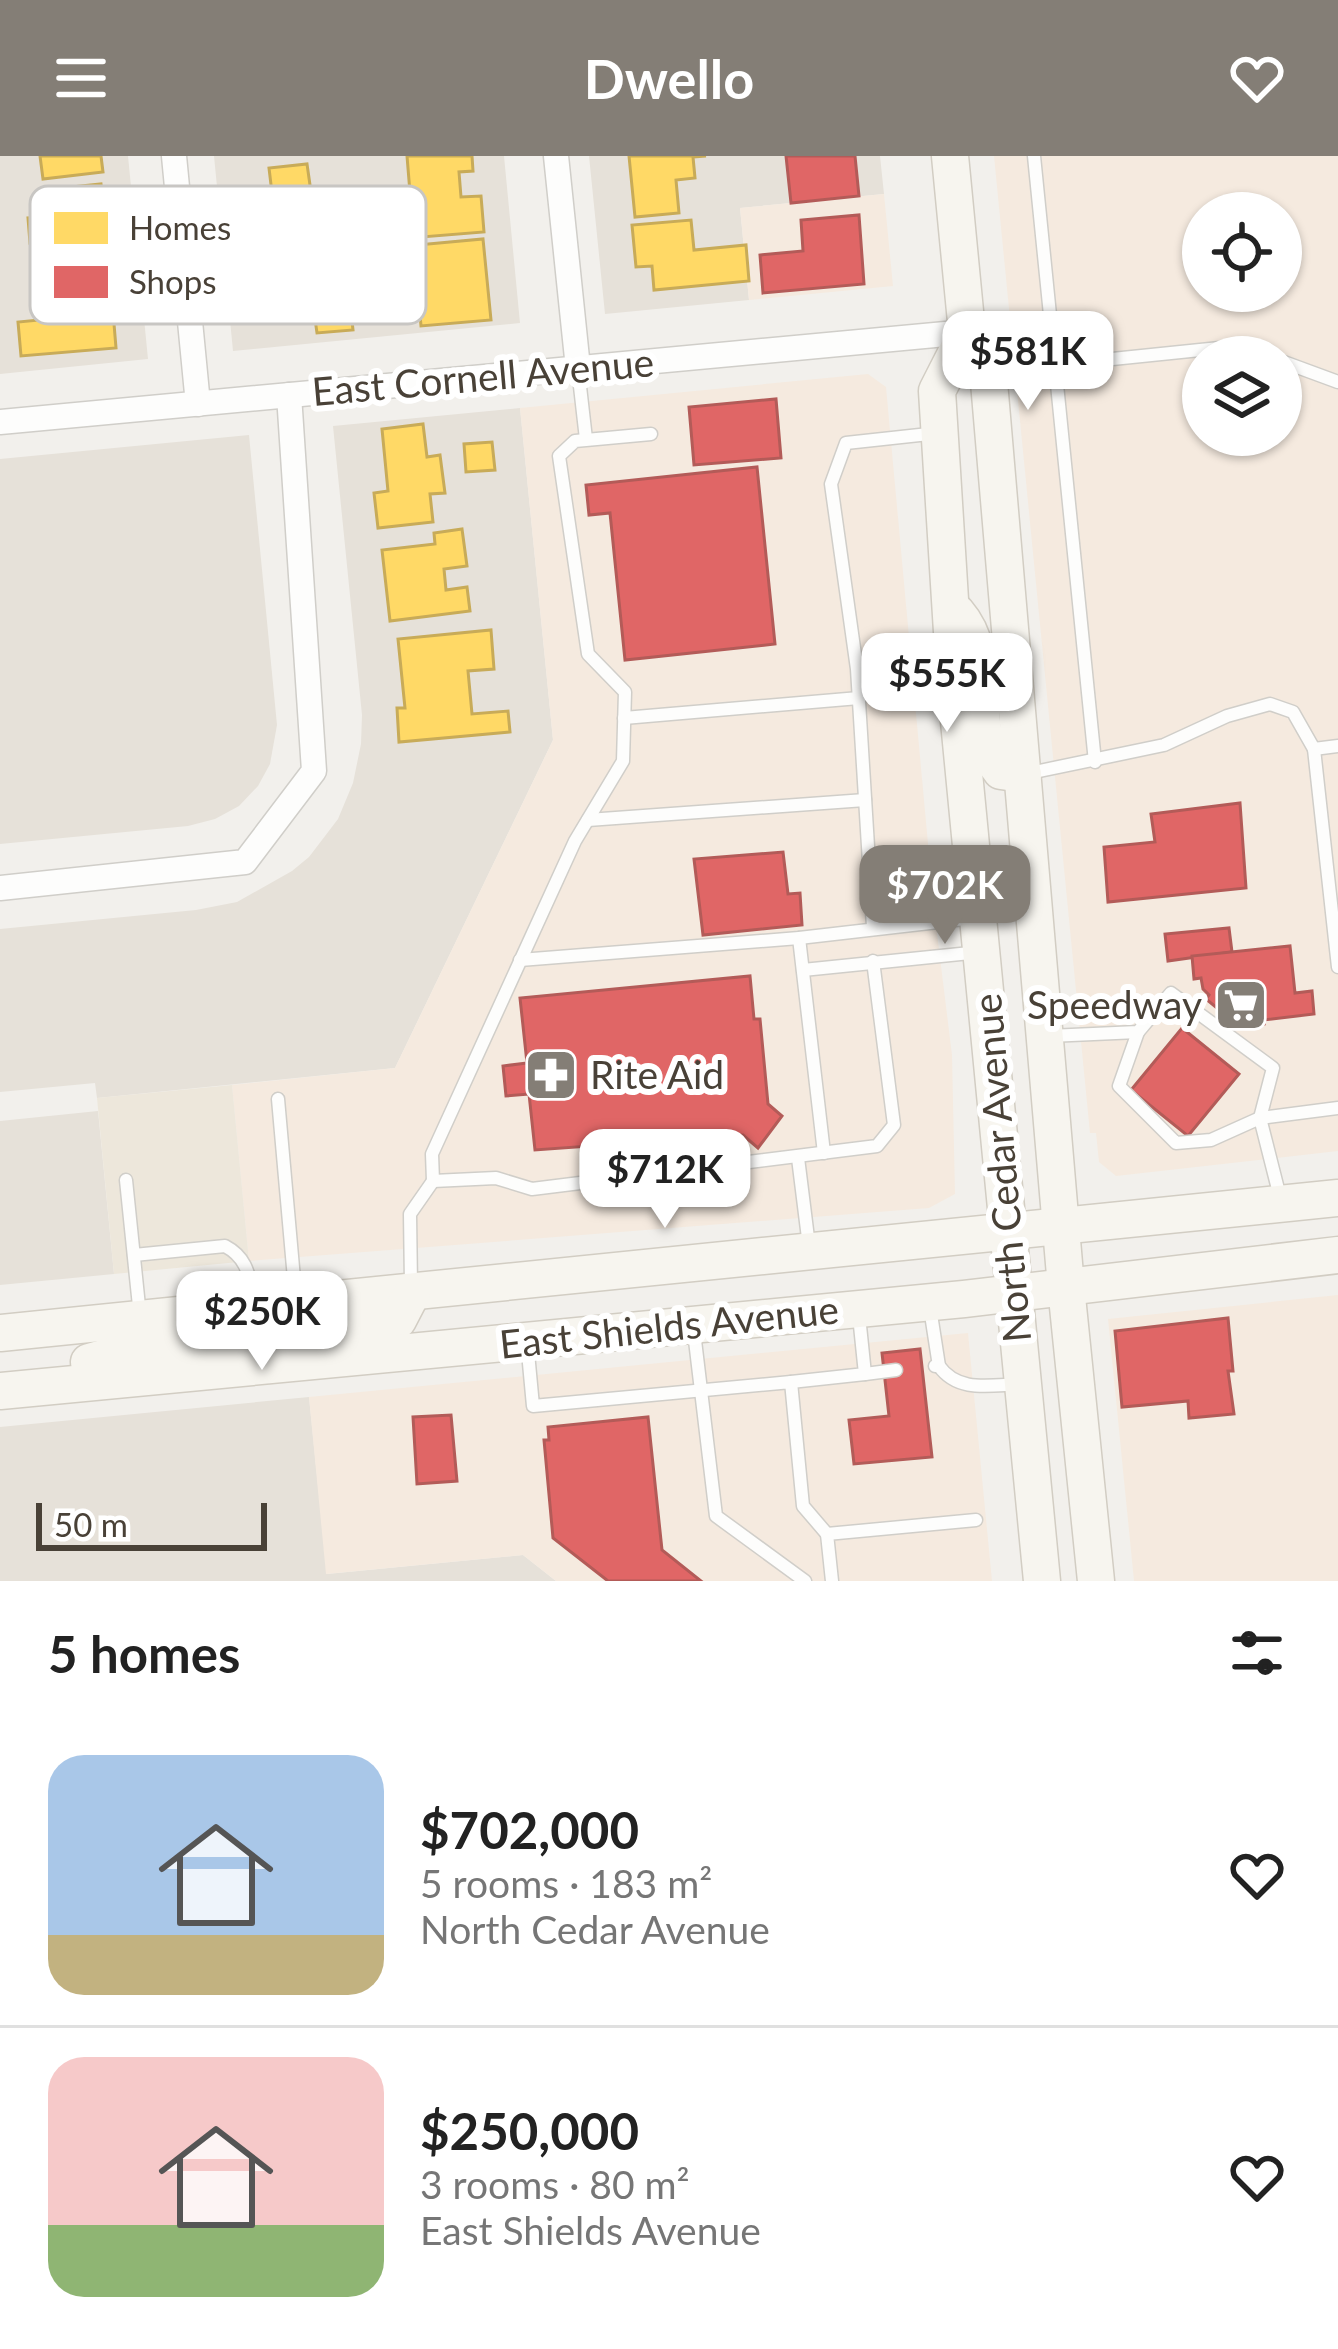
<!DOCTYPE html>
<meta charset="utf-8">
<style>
body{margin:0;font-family:Lato,sans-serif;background:#f6f6f6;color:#222;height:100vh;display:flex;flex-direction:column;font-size:45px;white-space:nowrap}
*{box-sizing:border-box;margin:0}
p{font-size:39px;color:#767676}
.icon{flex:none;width:66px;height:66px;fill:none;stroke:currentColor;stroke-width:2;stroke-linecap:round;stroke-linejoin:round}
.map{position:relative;height:1425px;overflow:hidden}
.side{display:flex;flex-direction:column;background:#fff;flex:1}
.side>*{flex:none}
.tools{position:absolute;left:1182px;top:36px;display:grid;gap:24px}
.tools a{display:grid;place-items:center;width:120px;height:120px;border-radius:50%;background:#fff;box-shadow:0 3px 9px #0004;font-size:60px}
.scale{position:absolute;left:36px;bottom:30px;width:231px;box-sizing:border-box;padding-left:12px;border:6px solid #494137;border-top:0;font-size:33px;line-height:42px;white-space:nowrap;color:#494137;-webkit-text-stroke:9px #fff;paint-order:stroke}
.price{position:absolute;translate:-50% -102px;padding:0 27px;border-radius:24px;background:#fff;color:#222;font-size:39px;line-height:78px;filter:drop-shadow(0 3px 6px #0008)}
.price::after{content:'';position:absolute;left:50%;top:72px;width:36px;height:27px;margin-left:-18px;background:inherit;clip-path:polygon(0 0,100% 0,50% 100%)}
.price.on{background:#847e76;color:#fff}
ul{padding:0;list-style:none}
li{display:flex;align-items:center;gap:36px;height:300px;padding:0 48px}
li+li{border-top:3px solid #e0e0e0}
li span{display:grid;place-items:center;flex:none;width:336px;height:240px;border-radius:36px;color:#555}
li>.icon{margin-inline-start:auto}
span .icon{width:144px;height:144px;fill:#fffc;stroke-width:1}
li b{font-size:51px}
h2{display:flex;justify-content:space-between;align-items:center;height:144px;padding:0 48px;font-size:51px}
header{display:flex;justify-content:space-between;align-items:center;height:156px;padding:0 48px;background:#847e76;color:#fff;font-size:54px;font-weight:700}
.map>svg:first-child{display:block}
.residential{fill:#e6e1d9}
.commercial{fill:#f5eadf;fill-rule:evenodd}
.education{fill:#ede7db}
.homes{fill:#ffd966;stroke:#c8ab58;stroke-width:3}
.shops{fill:#e06666;stroke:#b35b58;stroke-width:3}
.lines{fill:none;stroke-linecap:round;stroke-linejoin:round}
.lane-casing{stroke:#d0cec9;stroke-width:15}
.street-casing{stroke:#d0cec9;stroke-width:27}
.secondary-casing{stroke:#d2cdc3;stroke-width:39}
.lane{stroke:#fdfdfc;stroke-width:12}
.street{stroke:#fdfdfc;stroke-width:24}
.secondary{stroke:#f7f5ef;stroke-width:36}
.labels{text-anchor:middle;stroke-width:12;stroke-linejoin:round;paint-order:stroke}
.street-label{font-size:39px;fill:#494137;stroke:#fff}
.poi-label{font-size:39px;fill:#494137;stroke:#fff;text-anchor:end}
.key{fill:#fff;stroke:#c8c6c3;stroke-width:3}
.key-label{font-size:33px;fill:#494137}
</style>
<header><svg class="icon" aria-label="menu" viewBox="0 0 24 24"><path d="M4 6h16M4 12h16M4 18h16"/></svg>Dwello<svg class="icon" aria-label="heart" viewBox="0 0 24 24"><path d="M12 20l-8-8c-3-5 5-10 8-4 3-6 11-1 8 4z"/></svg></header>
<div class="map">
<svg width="1338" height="1425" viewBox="0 0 1338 1425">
<rect width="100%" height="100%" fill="#f2f0ec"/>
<g class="residential">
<polygon points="0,0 128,0 148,203 0,218"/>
<polygon points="214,0 504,0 520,167 233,195"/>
<polygon points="589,0 880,0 884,38 740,52 749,144 605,158"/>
<polygon points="520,252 553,584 395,912 97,942 95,927 0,936 0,773 196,754 237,746 292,715 309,701 338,663 353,627 361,588 362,559 333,270"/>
<polygon points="249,279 277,569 270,608 258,630 239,650 215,663 188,670 0,688 0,303"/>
<polygon points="98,955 114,1118 0,1129 0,965"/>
<polygon points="309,1241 327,1418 523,1399 556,1425 0,1425 0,1271"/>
</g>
<g class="commercial">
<path d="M994 0H1338V995L1116 1020 1099 1006 1096 977H1090ZM1203 57H1281V135H1203ZM1203 201H1281V279H1203Z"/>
<polygon points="884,38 893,130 749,144 740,52"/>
<polygon points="868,218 886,231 934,753 952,899 955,1038 929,1052 249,1105 232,929 395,912 553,584 520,252"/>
<polygon points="1338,1139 1338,1425 1134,1425 1108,1163"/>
<polygon points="968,1177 992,1425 556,1425 523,1399 326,1418 309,1241"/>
</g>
<polygon class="education" points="232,929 249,1105 114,1118 97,942"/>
<g class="homes">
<polygon points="40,0 101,0 103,16 43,23"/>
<polygon points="407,0 472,0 473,15 459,16 461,41 481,40 484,76 422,81 420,60 412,61"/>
<polygon points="629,0 706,0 693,1 695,22 676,24 679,57 635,61"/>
<polygon points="307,8 311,36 327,34 331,66 313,68 316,91 259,98 254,58 264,57 262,38 272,37 269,12"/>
<polygon points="101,28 103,44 91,45 95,85 109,84 111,112 54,117 51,85 30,87 28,62 45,61 42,34"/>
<polygon points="691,64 694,94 746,89 749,125 654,134 652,110 636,111 632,69"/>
<polygon points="483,83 491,164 421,170 417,125 410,126 406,90"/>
<polygon points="317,100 321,141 349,138 353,174 317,177 315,163 269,167 263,105"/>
<polygon points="111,132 116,192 21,200 18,166 50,163 48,137"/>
<polygon points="423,268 427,301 440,299 445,337 430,338 433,366 378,372 374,337 388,335 382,273"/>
<polygon points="492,286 495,314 466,316 464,288"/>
<polygon points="462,373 467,410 444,413 446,434 467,431 470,455 390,465 382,394 435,388 434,377"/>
<polygon points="491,474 494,513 468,515 472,558 508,555 510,576 399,586 397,552 405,552 398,483"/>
</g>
<g class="shops">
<polygon points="786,0 855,0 859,40 791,47"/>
<polygon points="859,59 864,128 763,137 760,99 803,95 801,64"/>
<polygon points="776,243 781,302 694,309 689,251"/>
<polygon points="757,311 775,488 625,504 610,357 589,359 586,329"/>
<polygon points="1240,647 1246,732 1108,746 1104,691 1155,686 1151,658"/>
<polygon points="783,696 788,738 800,737 802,769 703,779 694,703"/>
<polygon points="1229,772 1232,796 1168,805 1165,778"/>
<polygon points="1290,790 1295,837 1312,835 1314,858 1263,864 1264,868 1240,871 1206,843 1209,839 1203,833 1201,822 1194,823 1192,800"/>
<polygon points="750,820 754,863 760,863 768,948 782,960 758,992 743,979 535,994 529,938 506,940 503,910 527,907 520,842"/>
<polygon points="1182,872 1239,918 1188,980 1131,934"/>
<polygon points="1228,1162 1233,1215 1228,1215 1234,1258 1189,1262 1188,1245 1122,1251 1115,1175"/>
<polygon points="920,1193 932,1301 854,1308 849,1264 889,1260 882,1197"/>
<polygon points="451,1259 457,1325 417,1328 413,1261"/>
<polygon points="648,1261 662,1394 701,1425 608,1425 553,1382 544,1284 549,1284 548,1271"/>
</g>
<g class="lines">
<g class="lane-casing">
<g id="lane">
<polyline points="1034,0 1095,606"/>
<polyline points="979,181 1026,204 1054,209 1239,190 1269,201"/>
<polyline points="1281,205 1338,226"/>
<polyline points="578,213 586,283"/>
<polyline points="651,278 575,285 559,300 588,498 625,536 623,605 575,685 432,998 433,1025 496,1022 532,1033 877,990 894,969 873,805"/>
<polyline points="624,562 859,542"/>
<polyline points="1314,593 1338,811"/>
<polyline points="1025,618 1164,589 1227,560 1270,548 1293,556 1314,593 1338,590"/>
<polyline points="588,664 865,644"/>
<polyline points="873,771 857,513 831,328 846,287 938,277"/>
<polyline points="799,782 824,997"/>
<polyline points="520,804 799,782 973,762"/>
<polyline points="803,814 980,796"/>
<polyline points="1138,876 1119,930 1176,987 1211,984 1260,962 1338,952"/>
<polyline points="1049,880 1138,876 1171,837 1273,912 1260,962 1280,1041"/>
<polyline points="278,943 296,1145"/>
<polyline points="798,1002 809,1090"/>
<polyline points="126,1024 140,1160"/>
<path d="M134 1099 225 1090C248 1102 249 1121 255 1145"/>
<polyline points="411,1129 410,1058 433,1025"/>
<polyline points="930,1152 939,1210 935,1210"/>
<polyline points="694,1176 716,1360 805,1425"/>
<polyline points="527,1186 533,1250 791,1226 803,1350 827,1378"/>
<path d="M939 1210C958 1237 990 1229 1020 1228"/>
<polyline points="865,1218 896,1214"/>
<polyline points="791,1226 865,1218 859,1160"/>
<polyline points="832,1425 827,1378 976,1364"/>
</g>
</g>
<g class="street-casing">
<g id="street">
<polyline points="174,0 198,248"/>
<polyline points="556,0 578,212"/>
<polyline points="0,266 967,176"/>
<polyline points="0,732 245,706 314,615 289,239"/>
</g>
</g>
<g class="secondary-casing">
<g id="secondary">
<polyline points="950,0 967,176 989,226 1066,1131 1096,1425"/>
<polyline points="967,176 937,235 955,524 1042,1425"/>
<path d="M957 457C997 503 963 569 1001 615L1023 618"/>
<polyline points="0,1177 1338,1042"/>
<path d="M89 1206C189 1177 298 1189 398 1164L412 1137"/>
<polyline points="0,1235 964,1143 1338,1099"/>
</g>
</g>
<use href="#lane" class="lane"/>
<use href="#street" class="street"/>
<use href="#secondary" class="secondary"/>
</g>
<defs>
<g id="supermarket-square" transform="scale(2.7)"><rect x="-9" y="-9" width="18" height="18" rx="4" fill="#847e76" stroke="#fff"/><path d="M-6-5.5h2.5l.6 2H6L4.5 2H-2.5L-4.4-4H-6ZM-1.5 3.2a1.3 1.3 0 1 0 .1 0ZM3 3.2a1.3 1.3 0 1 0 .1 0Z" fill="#fff"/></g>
<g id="pharmacy-square" transform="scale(2.7)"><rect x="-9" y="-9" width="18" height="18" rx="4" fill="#847e76" stroke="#fff"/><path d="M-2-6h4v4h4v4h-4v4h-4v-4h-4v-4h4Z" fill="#fff"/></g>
</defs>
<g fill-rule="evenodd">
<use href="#supermarket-square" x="1241" y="849"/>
<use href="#pharmacy-square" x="551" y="919"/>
</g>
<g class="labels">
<g class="street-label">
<text transform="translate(483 221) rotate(-5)" y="14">East Cornell Avenue</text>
<text transform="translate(1002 1012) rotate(-95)" y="14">North Cedar Avenue</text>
<text transform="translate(669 1171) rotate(-6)" y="14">East Shields Avenue</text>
</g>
<g class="poi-label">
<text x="1202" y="863">Speedway</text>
<text x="590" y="933" text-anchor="start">Rite Aid</text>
</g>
</g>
<rect x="30" y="30" width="396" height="138" rx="18" class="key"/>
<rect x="54" y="56" width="54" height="32" fill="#ffd966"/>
<rect x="54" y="110" width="54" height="32" fill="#e06666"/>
<g class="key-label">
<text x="129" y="84">Homes</text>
<text x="129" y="138">Shops</text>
</g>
</svg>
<div class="tools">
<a><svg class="icon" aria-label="locate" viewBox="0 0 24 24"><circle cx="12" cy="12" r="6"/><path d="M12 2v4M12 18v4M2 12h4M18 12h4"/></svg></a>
<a><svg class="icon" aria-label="layers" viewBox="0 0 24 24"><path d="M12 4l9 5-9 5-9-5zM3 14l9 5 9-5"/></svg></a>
</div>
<div class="scale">50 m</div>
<b class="price" style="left:1028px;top:257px">$581K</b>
<b class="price" style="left:947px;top:579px">$555K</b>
<b class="price on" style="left:945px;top:791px">$702K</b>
<b class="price" style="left:665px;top:1075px">$712K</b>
<b class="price" style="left:262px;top:1217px">$250K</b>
</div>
<section class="side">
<h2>5 homes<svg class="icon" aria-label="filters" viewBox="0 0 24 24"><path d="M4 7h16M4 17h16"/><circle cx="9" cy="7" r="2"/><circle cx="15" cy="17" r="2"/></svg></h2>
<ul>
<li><span style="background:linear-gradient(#a9c7e8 75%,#c2b280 0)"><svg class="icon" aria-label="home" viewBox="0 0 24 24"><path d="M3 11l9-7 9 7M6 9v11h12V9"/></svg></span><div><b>$702,000</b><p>5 rooms · 183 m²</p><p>North Cedar Avenue</p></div><svg class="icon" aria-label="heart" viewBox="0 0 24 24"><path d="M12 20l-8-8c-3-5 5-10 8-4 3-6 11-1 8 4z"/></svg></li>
<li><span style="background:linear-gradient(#f6c9c9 70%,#8fb573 0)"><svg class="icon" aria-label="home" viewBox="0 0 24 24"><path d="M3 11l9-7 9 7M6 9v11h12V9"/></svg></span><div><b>$250,000</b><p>3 rooms · 80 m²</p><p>East Shields Avenue</p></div><svg class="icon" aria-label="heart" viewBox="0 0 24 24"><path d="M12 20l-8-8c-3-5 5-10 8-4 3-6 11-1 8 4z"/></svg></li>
</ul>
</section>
